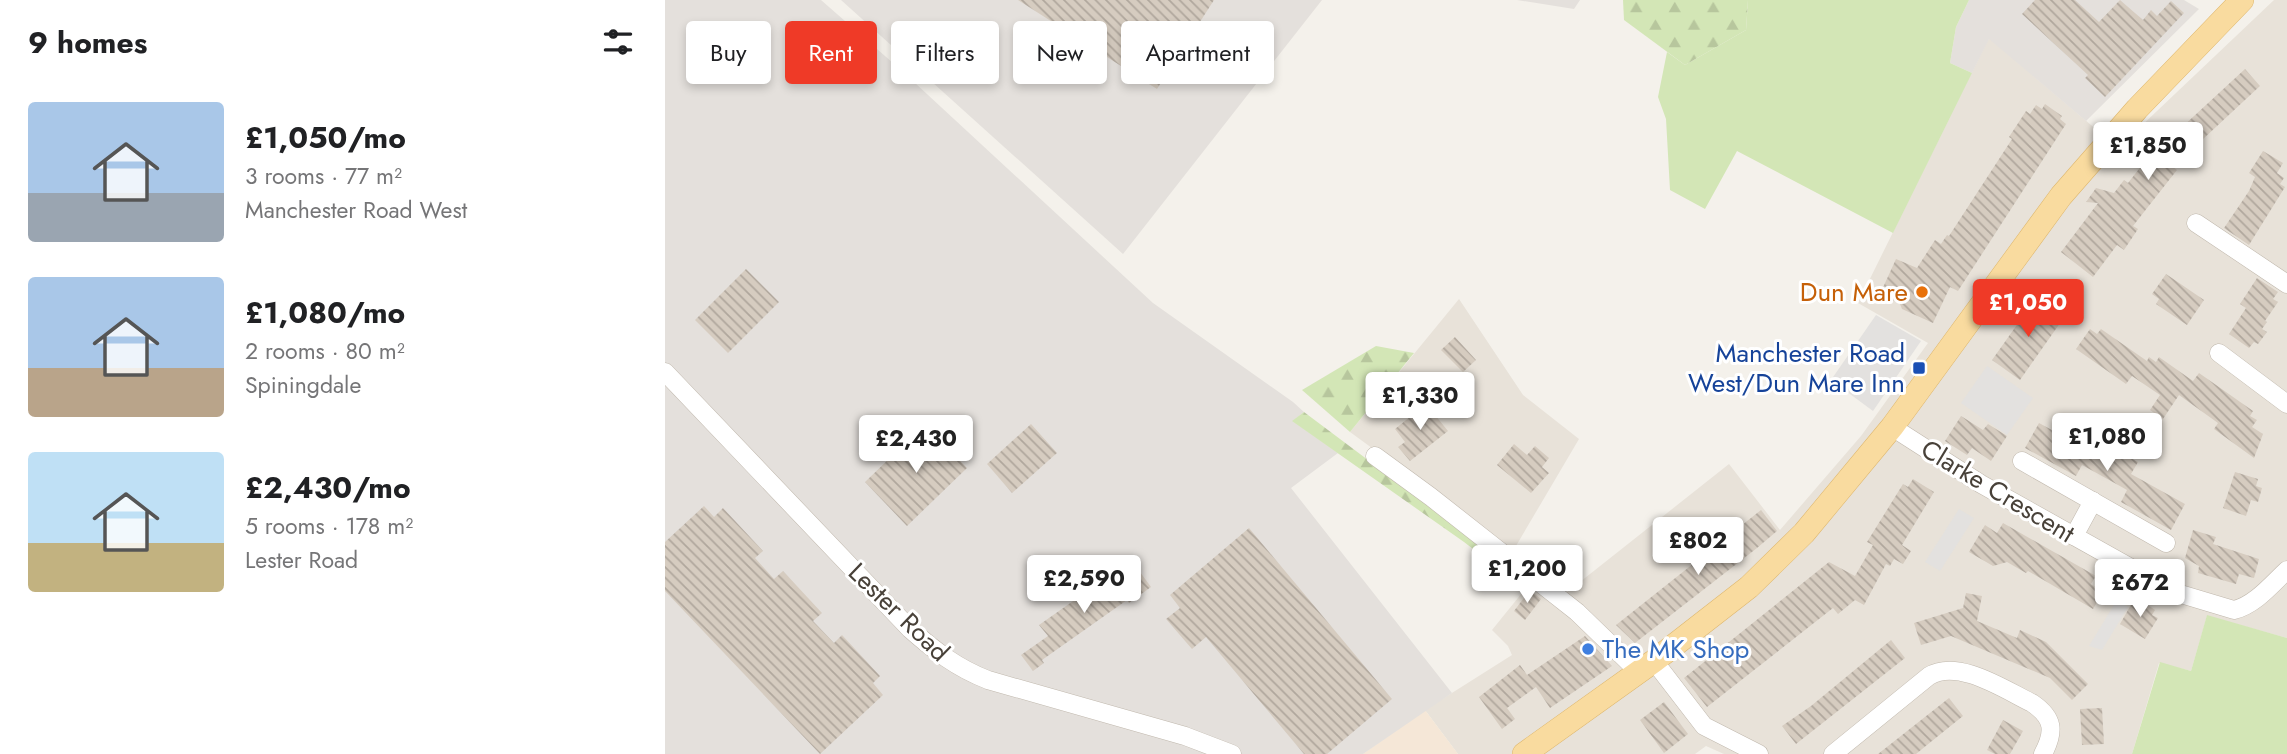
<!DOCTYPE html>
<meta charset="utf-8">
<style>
body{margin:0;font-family:Jost,sans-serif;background:#f6f6f6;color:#202124;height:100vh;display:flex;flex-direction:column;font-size:26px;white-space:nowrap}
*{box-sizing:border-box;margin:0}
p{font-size:23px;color:#757577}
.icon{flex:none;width:38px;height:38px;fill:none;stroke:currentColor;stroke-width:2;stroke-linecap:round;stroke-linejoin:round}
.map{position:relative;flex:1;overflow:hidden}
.drawer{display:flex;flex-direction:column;background:#fff;width:665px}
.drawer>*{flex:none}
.banner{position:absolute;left:21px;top:21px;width:665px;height:63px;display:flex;gap:14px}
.price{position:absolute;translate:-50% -60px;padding:0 16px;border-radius:7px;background:#fff;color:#222;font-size:23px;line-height:46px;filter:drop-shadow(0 2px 4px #0008)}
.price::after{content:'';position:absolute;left:50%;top:42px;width:21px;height:16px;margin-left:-10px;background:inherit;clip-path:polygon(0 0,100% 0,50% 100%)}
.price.selected{background:#ef3a27;color:#fff}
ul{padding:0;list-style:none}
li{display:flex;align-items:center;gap:21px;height:175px;padding:0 28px}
li span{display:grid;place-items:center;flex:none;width:196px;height:140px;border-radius:7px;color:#555}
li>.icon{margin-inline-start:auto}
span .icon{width:84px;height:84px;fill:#fffc;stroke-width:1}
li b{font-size:30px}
h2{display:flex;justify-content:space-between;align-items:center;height:84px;padding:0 28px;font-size:30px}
.tag{padding:0 24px;border-radius:7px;background:#fff;box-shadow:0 4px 10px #0003;font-size:24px;line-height:63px}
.tag.selected{background:#ef3a27;color:#fff}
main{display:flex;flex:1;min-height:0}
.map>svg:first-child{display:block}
.residential{fill:#e8e2d9}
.commercial{fill:#f5e7d7}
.industrial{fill:#e4e0dc}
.green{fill:#d3e6b6}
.forest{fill:url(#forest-firs)}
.parking{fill:#e3e1df}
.building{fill:url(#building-back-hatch)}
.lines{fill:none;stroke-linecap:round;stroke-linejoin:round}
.minor-casing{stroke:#c0b8ad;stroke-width:19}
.major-casing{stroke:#deb76e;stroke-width:24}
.minor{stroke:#fff;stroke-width:18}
.major{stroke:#f9db9f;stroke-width:23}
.food-dot{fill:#e8710a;stroke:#fff;stroke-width:2.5}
.transit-dot{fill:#1a4fb4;stroke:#fff;stroke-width:2.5}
.shop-dot{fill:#3f7fe0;stroke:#fff;stroke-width:2.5}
.labels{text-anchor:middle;stroke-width:6;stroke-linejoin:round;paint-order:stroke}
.food-label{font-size:26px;fill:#c56008;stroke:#fff;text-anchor:end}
.transit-label{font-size:26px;fill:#164399;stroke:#fff;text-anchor:end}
.street-label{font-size:26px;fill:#484139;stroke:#fff}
.shop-label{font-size:26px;fill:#366cbe;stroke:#fff;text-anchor:start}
</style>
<main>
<section class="drawer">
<h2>9 homes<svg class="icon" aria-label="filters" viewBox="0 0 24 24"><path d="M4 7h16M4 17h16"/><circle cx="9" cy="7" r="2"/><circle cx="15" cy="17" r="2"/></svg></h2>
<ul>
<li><span style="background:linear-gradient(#a9c7e8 65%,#9aa5b1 0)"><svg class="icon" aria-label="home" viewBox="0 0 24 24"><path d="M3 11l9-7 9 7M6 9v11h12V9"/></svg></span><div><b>£1,050/mo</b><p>3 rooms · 77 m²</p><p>Manchester Road West</p></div></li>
<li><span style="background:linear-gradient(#a9c7e8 65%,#b9a48a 0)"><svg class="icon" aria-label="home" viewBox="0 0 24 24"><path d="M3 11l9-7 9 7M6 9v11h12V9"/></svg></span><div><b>£1,080/mo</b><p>2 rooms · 80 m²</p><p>Spiningdale</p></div></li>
<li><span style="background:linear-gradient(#bfe0f5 65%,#c2b280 0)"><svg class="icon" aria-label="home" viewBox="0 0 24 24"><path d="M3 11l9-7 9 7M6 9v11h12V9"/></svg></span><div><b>£2,430/mo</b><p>5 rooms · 178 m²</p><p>Lester Road</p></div></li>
</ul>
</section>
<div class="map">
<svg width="1622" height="754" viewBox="0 0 1622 754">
<defs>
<pattern id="forest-firs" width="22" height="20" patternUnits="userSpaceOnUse" patternTransform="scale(1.75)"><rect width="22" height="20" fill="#d3e6b6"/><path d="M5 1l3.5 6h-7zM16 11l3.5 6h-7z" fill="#b7c69d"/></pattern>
<pattern id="building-back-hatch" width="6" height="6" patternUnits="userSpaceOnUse" patternTransform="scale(1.75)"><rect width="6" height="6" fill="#d6ccc0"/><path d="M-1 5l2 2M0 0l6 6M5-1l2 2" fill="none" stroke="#b0a79d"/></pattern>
</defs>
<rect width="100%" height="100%" fill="#f4f1eb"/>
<g class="residential">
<polygon points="1609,0 1622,0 1622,638 1542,616 1526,671 1494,663 1467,754 1059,754 1041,746 1030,754 793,754 760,710 847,655 843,646 827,630 874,572 901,593 1064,464 1115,530 1196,436 1263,343 1193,303 1324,38 1453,148"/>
<polygon points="794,299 858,395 914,439 848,551 685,432"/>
</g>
<polygon class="commercial" points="760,710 793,754 698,754"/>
<g class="industrial">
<polygon points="0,0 156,0 236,70 488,303 628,402 639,412 628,421 673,453 626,488 787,693 698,754 0,754"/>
<polygon points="176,0 657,0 458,254"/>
<polygon points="852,0 915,0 909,9"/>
<polygon points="1304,0 1519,0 1534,9 1421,121 1324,39 1307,73 1285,63 1291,27"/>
</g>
<g class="green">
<polygon points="1083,0 1304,0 1291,27 1285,63 1307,73 1228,233 1072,151 1040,209 1005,190 1001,119 993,97 1002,52 1020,65 1081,30"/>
<polygon points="1542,615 1622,638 1622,754 1467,754 1495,662 1526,671"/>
</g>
<g class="forest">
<polygon points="958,0 1083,0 1081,30 1020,65 959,20"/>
<polygon points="711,346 749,353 685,432 637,390"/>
<polygon points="639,412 783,520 863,585 860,589 799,542 627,421"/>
</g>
<g class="parking">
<polygon points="1211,315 1256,341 1208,411 1166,380"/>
<polygon points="1322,366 1368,398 1342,435 1296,403"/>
<polygon points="1294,509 1309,518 1275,571 1260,562"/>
<polygon points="1452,600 1463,607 1437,650 1424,646"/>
</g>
<g class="building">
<polygon points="353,0 549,0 492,89"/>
<polygon points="1370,0 1410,0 1434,22 1455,0 1478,20 1486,10 1492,16 1506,1 1519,13 1440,97 1420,78 1423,75 1357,14"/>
<polygon points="1580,69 1595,86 1508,167 1512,170 1468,226 1473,229 1459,250 1452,245 1428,277 1396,252 1433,203 1421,202 1431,188 1449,193 1459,180 1463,183 1488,151 1490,152"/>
<polygon points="1380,104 1397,116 1395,119 1401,124 1293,291 1285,287 1268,323 1237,309 1235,304 1215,294 1231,259 1252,268 1270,240 1276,244 1282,235 1284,236 1347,139 1344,137 1361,111 1365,114 1371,105 1377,109"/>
<polygon points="1598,151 1618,163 1612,173 1619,178 1615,184 1620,187 1584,245 1559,228 1584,191 1590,177 1584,173"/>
<polygon points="81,269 114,302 63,353 30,320"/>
<polygon points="1501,274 1539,300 1522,325 1491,304 1494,299 1487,294"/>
<polygon points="1592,278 1613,292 1608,299 1613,302 1600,321 1602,322 1597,329 1602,332 1593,344 1589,342 1584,348 1564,334 1581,308 1575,304"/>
<polygon points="1376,299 1400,316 1355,380 1327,360 1366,305 1370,307"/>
<polygon points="1425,329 1432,334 1436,329 1482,361 1484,357 1491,362 1494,357 1528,381 1534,373 1588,411 1585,416 1592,420 1587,427 1598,434 1589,458 1549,429 1553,423 1514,395 1498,419 1485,410 1495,395 1467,376 1461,384 1411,349"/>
<polygon points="790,337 811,360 798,372 776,350"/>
<polygon points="761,404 783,431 745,461 733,447 740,442 730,429"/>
<polygon points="1296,416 1318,430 1323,424 1342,436 1326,461 1307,448 1302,455 1280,441"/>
<polygon points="1374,423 1429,453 1435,441 1473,462 1466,474 1520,504 1506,530 1456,502 1462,490 1446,481 1417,465 1411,476 1360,448"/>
<polygon points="260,424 302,468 242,526 200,482"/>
<polygon points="366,424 392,453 347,493 322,464"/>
<polygon points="849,444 862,455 870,446 884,458 877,467 884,473 866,493 832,465"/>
<polygon points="1570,472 1593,479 1591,486 1597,488 1593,502 1586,500 1581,516 1558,508"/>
<polygon points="1248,479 1269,492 1237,545 1246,551 1238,564 1229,559 1225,566 1221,564 1199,605 1190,600 1173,614 1168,608 1042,707 1019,678 1164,562 1190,576 1208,545 1202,542 1238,484 1243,487"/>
<polygon points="39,506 49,517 58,508 98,551 90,558 109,579 118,571 157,613 148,621 169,643 177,635 215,676 208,683 218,695 155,754 0,591 0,542"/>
<polygon points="1096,510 1112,531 1092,548 970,643 951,625"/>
<polygon points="1338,523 1431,576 1426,584 1438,592 1428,609 1363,571 1361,573 1342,562 1328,566 1304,552 1320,525 1332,533"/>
<polygon points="584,528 727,699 662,754 639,754 541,637 527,649 501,619 515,608 505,595"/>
<polygon points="1528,530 1551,537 1548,544 1594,559 1589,578 1574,574 1571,584 1533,573 1534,566 1520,558"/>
<polygon points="475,572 486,587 464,603 462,600 377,660 379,663 368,671 356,655 383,636 374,625 448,573 456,585"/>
<polygon points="865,590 876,599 860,620 849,611"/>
<polygon points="1301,593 1317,596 1312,621 1352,638 1355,630 1381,642 1423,684 1407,700 1385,678 1286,636 1256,645 1249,623 1298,608"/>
<polygon points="1477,601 1490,610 1487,615 1493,618 1480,639 1455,624 1467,603 1474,606"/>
<polygon points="920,636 947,666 885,708 871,687 842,708 850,719 837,729 814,697 855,665 862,675"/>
<polygon points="1226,640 1240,658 1131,744 1117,726 1146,706"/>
<polygon points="1284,698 1298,716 1262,745 1251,754 1213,754"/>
<polygon points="999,702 1023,734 999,753 975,720"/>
<polygon points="1437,708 1439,744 1417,745 1415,709"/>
<polygon points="1338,720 1358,731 1345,754 1330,754 1322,750"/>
</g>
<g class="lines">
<g class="minor-casing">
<g id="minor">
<polyline points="1531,223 1622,284"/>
<polyline points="1554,353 1622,404"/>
<path d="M0 372 245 629C270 651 292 668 323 680L520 736 567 754"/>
<path d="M1227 427 1316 484 1509 592 1569 610C1590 605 1607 584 1622 570"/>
<polyline points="710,456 766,497 912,612 974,672"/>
<polyline points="1357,461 1501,543"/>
<polyline points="1409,536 1428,501"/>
<polyline points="989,661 1039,726 1094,754"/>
<path d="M1168 754 1264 676C1293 658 1340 690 1367 703 1389 718 1390 731 1378 754"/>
</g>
</g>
<g class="major-casing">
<polyline id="major" points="859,754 989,661 1084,587 1139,533 1227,427 1396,196 1472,109 1577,0"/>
</g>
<use href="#minor" class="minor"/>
<use href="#major" class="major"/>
</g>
<circle class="food-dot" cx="1257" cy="292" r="7"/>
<rect class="transit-dot" x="1247" y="361" width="14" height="14" rx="3.5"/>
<circle class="shop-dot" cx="923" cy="649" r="7"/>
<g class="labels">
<g class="food-label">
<text x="1243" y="301">Dun Mare</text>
</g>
<g class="transit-label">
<text x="1240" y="362">Manchester Road<tspan x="1240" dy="30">West/Dun Mare Inn</tspan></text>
</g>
<g class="street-label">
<text transform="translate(1333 491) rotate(31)" y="9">Clarke Crescent</text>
<text transform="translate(234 612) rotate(44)" y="9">Lester Road</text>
</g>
<g class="shop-label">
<text x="937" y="658">The MK Shop</text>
</g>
</g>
</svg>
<b class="price" style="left:1483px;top:182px">£1,850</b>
<b class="price selected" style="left:1363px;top:339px">£1,050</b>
<b class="price" style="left:755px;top:432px">£1,330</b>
<b class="price" style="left:1442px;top:473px">£1,080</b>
<b class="price" style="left:251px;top:475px">£2,430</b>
<b class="price" style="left:1033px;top:577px">£802</b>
<b class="price" style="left:862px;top:605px">£1,200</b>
<b class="price" style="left:419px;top:615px">£2,590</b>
<b class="price" style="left:1475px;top:619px">£672</b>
<div class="banner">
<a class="tag">Buy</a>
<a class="tag selected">Rent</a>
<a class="tag">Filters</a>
<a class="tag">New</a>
<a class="tag">Apartment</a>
</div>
</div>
</main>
